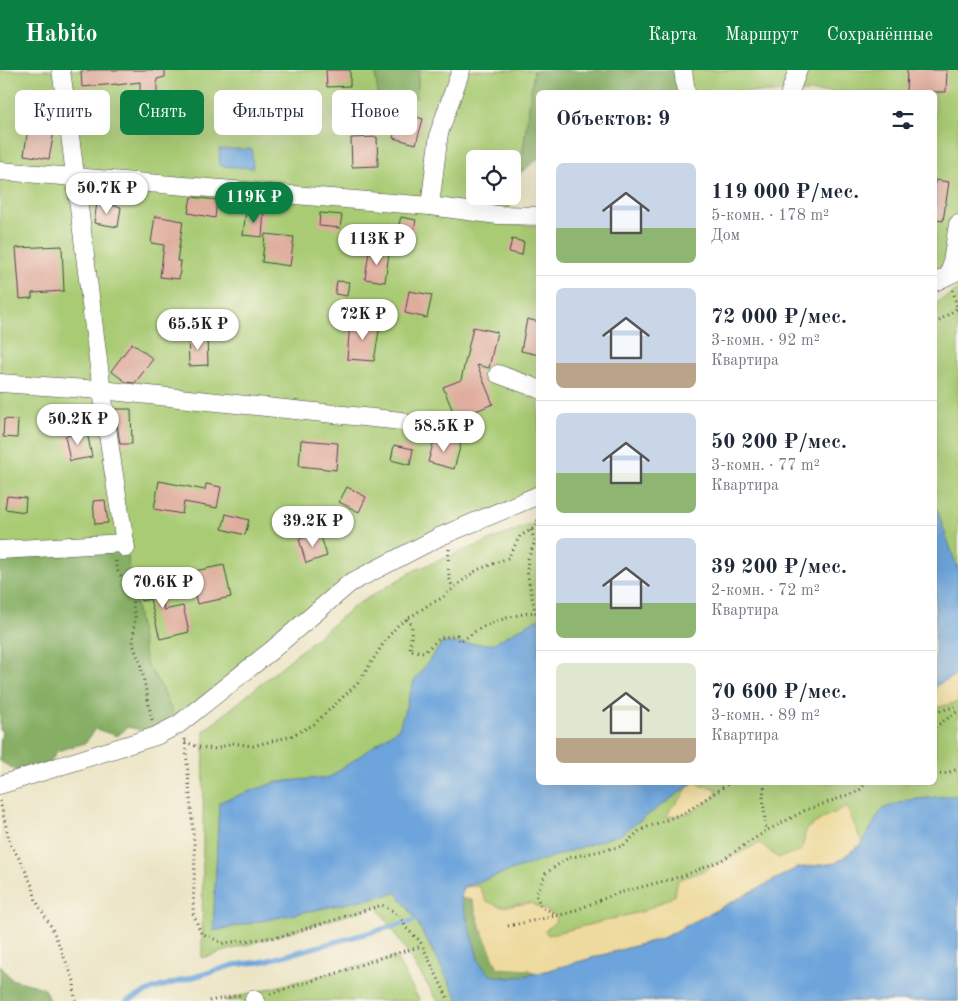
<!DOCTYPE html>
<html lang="ru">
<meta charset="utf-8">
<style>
body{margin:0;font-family:"Old Standard TT",serif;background:#f2f2f3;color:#1f2937;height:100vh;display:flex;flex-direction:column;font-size:19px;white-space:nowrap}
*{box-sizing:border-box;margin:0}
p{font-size:16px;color:#747a83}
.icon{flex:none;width:28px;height:28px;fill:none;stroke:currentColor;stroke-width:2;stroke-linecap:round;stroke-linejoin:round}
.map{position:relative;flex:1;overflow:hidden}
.drawer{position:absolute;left:536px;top:20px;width:401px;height:695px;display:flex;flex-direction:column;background:#fff;border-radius:8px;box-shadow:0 5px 20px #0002}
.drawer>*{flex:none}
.top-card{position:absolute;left:15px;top:20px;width:446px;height:45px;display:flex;gap:10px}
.fabs{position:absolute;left:466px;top:80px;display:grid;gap:10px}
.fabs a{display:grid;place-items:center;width:55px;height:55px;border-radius:8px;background:#fff;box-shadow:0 5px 20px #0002;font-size:25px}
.price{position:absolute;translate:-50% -42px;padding:0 11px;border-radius:18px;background:#fff;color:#222;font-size:16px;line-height:32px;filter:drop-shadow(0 1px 2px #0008)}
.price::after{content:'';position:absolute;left:50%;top:30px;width:15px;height:11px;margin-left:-8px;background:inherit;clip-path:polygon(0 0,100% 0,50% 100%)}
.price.current{background:#0b8043;color:#fff}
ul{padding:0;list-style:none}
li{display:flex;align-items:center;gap:15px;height:125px;padding:0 20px}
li+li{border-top:1px solid #e0e1e3}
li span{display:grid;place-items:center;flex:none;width:140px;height:100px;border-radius:8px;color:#555}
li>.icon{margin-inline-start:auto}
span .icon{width:60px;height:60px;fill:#fffc;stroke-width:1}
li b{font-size:21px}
h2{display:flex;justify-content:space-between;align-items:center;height:60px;padding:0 20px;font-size:21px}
.pill{padding:0 18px;border-radius:8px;background:#fff;box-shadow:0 5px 20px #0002;font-size:18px;line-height:45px}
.pill.current{background:#0b8043;color:#fff}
header{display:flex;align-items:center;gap:30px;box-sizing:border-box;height:70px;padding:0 25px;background:#0b8043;color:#fff}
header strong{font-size:24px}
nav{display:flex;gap:28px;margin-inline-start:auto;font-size:18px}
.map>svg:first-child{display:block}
.green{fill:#a9cb73;stroke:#6a7b4f;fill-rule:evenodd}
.forest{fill:#86af65;stroke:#586d48}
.sand{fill:#eeda9e;stroke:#8c8264}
.water{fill:#6da4db;stroke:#4c6883}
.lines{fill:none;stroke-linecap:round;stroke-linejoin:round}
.stream{stroke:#6da4db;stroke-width:5}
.building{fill:#dfad9e}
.street-casing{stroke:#484742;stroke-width:19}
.path{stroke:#484742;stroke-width:3;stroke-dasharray:1 4;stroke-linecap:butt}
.street{stroke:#fff;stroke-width:18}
</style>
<header>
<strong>Habito</strong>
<nav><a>Карта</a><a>Маршрут</a><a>Сохранённые</a></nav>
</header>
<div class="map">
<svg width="958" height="931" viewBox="0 0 958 931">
<rect width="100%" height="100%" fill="#fbf7ec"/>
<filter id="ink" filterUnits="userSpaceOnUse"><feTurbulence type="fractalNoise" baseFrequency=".02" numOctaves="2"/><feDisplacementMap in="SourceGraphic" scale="10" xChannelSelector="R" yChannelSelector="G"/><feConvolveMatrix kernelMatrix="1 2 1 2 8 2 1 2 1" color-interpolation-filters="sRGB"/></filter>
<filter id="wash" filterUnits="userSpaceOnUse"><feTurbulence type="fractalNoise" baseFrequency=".0096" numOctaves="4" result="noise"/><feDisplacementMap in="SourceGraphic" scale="20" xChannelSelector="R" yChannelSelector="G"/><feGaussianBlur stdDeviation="1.12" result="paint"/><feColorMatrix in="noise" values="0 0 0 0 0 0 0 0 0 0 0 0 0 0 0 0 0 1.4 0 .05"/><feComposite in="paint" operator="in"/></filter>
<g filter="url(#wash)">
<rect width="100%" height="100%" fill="#ebe4c4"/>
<g class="green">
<path d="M0 0H534L520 103 505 153 539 156V425L350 513 176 650 160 615 146 593 126 478 0 480ZM475 89H512V126H475Z"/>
<polygon points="683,0 958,0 958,201 935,212 935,22 686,22"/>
<polygon points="958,219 958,931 438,931 377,836 202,888 204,661 356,535 415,500 539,451 539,712 935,712 935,234"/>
<polygon points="395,887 420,931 224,931 240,926"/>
</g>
<g class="forest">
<polygon points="375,0 419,0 417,28 378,26"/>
<polygon points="534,0 683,0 686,22 539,22 539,88 520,103"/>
<path d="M126 478 146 593 160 615 176 650 147 661 128 657 117 666 96 659 85 673 57 681 50 693 17 701 0 691C0 681 0 671 2 662L0 660V480Z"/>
<polygon points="461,828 472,830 483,864 535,904 510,908 490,905 479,892"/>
<polygon points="0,895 11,909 44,918 49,931 0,931"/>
</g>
<g class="sand">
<polygon points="958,600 958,632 935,638 935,616 954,606"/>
<path d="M693 713H697L701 716 716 718V727L690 743 667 747C671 736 671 739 678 731 685 725 684 719 693 713Z"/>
<polygon points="847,737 862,773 836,793 797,798 663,868 535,904 530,900 498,898 483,864 472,830 461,828 463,817 479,816 486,831 501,837 530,833 557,846 555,852 545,861 548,865 644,841 674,826 678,810 700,802 760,773 778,788 802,780 806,759 825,747"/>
</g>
<g class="water">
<polygon points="219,79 252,79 253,98 220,96"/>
<polygon points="935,434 958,500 958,600 954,606 935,616"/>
<polygon points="539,548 539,712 693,713 621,764 463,817 461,828 479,892 490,905 510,908 535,904 663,868 797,798 836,793 862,773 882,739 907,730 958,725 958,931 459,931 416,850 397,823 213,861 219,732 277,712 330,707 399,658 414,611 442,573 492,574"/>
</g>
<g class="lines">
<polyline class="stream" points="127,931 153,919 234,895 261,892 416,850"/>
</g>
<g id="blocks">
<g class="building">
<polygon points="92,0 165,0 165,7 157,9 157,35 140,35 140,12 117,15 117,14 82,17 81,1"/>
<polygon points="326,0 350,0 350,16 327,17"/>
<polygon points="907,0 947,0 946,22 906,22"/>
<polygon points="400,42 423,49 416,74 393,68"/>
<polygon points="28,58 54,62 49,89 24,85"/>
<polygon points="377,67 378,96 352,97 351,68"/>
<polygon points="935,110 949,112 943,151 935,150"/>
<polygon points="191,127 217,130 215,148 188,143"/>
<polygon points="97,133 121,137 118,157 94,153"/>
<polygon points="246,140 264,142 262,167 243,165"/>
<polygon points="320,143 342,145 340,158 319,156"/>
<polygon points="155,146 183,151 177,191 181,191 179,209 160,207 164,175 151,173"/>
<polygon points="401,147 416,150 413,164 397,161"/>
<polygon points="265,164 294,167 290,196 262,192"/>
<polygon points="512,169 524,172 522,185 509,182"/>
<polygon points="62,176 64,221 32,223 32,228 20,229 16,178"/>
<polygon points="369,181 389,183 385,212 365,209"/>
<polygon points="337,211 349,212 347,226 335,224"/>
<polygon points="409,221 432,225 427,248 405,243"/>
<polygon points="527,249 539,252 539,285 521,281"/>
<polygon points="350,252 380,255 374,291 347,289"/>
<polygon points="473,257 497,262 489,298 477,295 493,334 456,349 443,317 461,310"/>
<polygon points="188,266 207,266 208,295 189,296"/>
<polygon points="132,273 153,289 135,313 126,312 111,301"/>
<polygon points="115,339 131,339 132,374 120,374"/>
<polygon points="4,349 18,350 17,368 3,367"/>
<polygon points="87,362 92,387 70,391 65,366"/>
<polygon points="435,367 461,374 454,399 428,392"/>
<polygon points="301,370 338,373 336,400 299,396"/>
<polygon points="394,375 413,379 410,395 391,390"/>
<polygon points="159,411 205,420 206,414 221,417 217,438 184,432 182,444 154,439"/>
<polygon points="347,417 366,427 359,442 339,432"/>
<polygon points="7,426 26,428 25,442 5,439"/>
<polygon points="105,430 108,453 95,454 93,431"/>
<polygon points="226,444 249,450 245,465 222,459"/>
<polygon points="320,463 327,486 306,493 299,469"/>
<polygon points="224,495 231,527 197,534 190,502"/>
<polygon points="160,506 164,540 183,536 189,562 160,569 150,529 141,531 138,509"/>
</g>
</g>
</g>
<g filter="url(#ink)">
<use href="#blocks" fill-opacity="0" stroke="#484742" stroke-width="1"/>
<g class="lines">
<g class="street-casing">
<g id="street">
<path d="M61 0C84 159 98 320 126 478"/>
<polyline points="683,0 686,22"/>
<polyline points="790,22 798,0"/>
<polyline points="0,101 430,136 498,145 539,146"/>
<polyline points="430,136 439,63 461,0"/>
<polyline points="950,204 958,154"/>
<polyline points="935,212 958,201"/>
<polyline points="498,304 539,319"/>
<polyline points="0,313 101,320 402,351"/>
<polyline points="0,480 125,473"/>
<polyline points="0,715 156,666 179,654 272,580 350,513 439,467 539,425"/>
<polyline points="254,929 255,931"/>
</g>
</g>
<g class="path">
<polyline points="953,220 958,242"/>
<polyline points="935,254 957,238"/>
<polyline points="531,460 535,471 528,489 527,501 535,542 538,546"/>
<path d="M449 479C448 493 447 505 453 518"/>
<polyline points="116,491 118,502 131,521 135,547 133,574 141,596 152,650"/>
<path d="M407 549 412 555 410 580 424 582 440 568 457 565 459 571C466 569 471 564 477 560 495 550 515 545 535 542"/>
<polyline points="935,642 958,636"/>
<polyline points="935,657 958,641"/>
<polyline points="185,669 195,784 193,843 201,863 223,873 279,867 382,835 400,845 406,858 420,871 449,931"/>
<polyline points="185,672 199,677 216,679 232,673 253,676 291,666 313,655 358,613 385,571 398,555 430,534 442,528 462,511 477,500 508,488 520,466 534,458 539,448"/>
<polyline points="935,704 944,704 958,699"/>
<polyline points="765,712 763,726 766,761"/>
<polyline points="0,731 10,774 22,793 33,818 36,831 52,858 74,911 75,931"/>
<polyline points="558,845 541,837 536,825 546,803 568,788 623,776 640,760 684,743 731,712"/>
<polyline points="508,856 569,843 615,824 683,806 722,790 766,761 806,740 859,721 867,712"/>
<polyline points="270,924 340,902 380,888 422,876"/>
<polyline points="209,931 240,925"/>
</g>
<use href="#street" class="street"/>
</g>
</g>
</svg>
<div class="fabs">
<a><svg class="icon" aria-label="locate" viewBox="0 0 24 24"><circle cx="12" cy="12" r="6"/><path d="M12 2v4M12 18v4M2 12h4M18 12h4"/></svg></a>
</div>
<b class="price" style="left:107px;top:145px">50.7K ₽</b>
<b class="price current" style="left:254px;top:154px">119K ₽</b>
<b class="price" style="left:377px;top:196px">113K ₽</b>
<b class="price" style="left:363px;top:271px">72K ₽</b>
<b class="price" style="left:198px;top:281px">65.5K ₽</b>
<b class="price" style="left:78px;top:376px">50.2K ₽</b>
<b class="price" style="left:444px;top:383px">58.5K ₽</b>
<b class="price" style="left:313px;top:478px">39.2K ₽</b>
<b class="price" style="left:163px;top:539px">70.6K ₽</b>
<div class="top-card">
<a class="pill">Купить</a>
<a class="pill current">Снять</a>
<a class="pill">Фильтры</a>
<a class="pill">Новое</a>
</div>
<section class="drawer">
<h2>Объектов: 9<svg class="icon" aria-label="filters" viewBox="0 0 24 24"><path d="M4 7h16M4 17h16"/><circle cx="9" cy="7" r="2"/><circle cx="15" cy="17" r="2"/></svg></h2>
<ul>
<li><span style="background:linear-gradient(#c9d6e8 65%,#8fb573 0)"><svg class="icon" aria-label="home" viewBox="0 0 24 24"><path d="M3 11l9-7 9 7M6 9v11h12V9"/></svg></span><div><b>119 000 ₽/мес.</b><p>5-комн. · 178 m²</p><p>Дом</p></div></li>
<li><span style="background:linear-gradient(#c9d6e8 75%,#b9a48a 0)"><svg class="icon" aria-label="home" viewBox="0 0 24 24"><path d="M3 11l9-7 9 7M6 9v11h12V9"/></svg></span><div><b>72 000 ₽/мес.</b><p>3-комн. · 92 m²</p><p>Квартира</p></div></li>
<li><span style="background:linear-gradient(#c9d6e8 60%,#8fb573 0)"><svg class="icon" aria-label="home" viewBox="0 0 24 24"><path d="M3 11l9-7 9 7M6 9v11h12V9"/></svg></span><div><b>50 200 ₽/мес.</b><p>3-комн. · 77 m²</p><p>Квартира</p></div></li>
<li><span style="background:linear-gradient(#c9d6e8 65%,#8fb573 0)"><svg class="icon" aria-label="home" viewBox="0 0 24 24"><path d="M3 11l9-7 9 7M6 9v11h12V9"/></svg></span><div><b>39 200 ₽/мес.</b><p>2-комн. · 72 m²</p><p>Квартира</p></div></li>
<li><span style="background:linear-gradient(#dfe7d0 75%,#b9a48a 0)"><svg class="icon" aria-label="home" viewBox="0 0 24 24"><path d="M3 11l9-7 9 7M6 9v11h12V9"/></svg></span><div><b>70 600 ₽/мес.</b><p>3-комн. · 89 m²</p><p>Квартира</p></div></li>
</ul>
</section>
</div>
